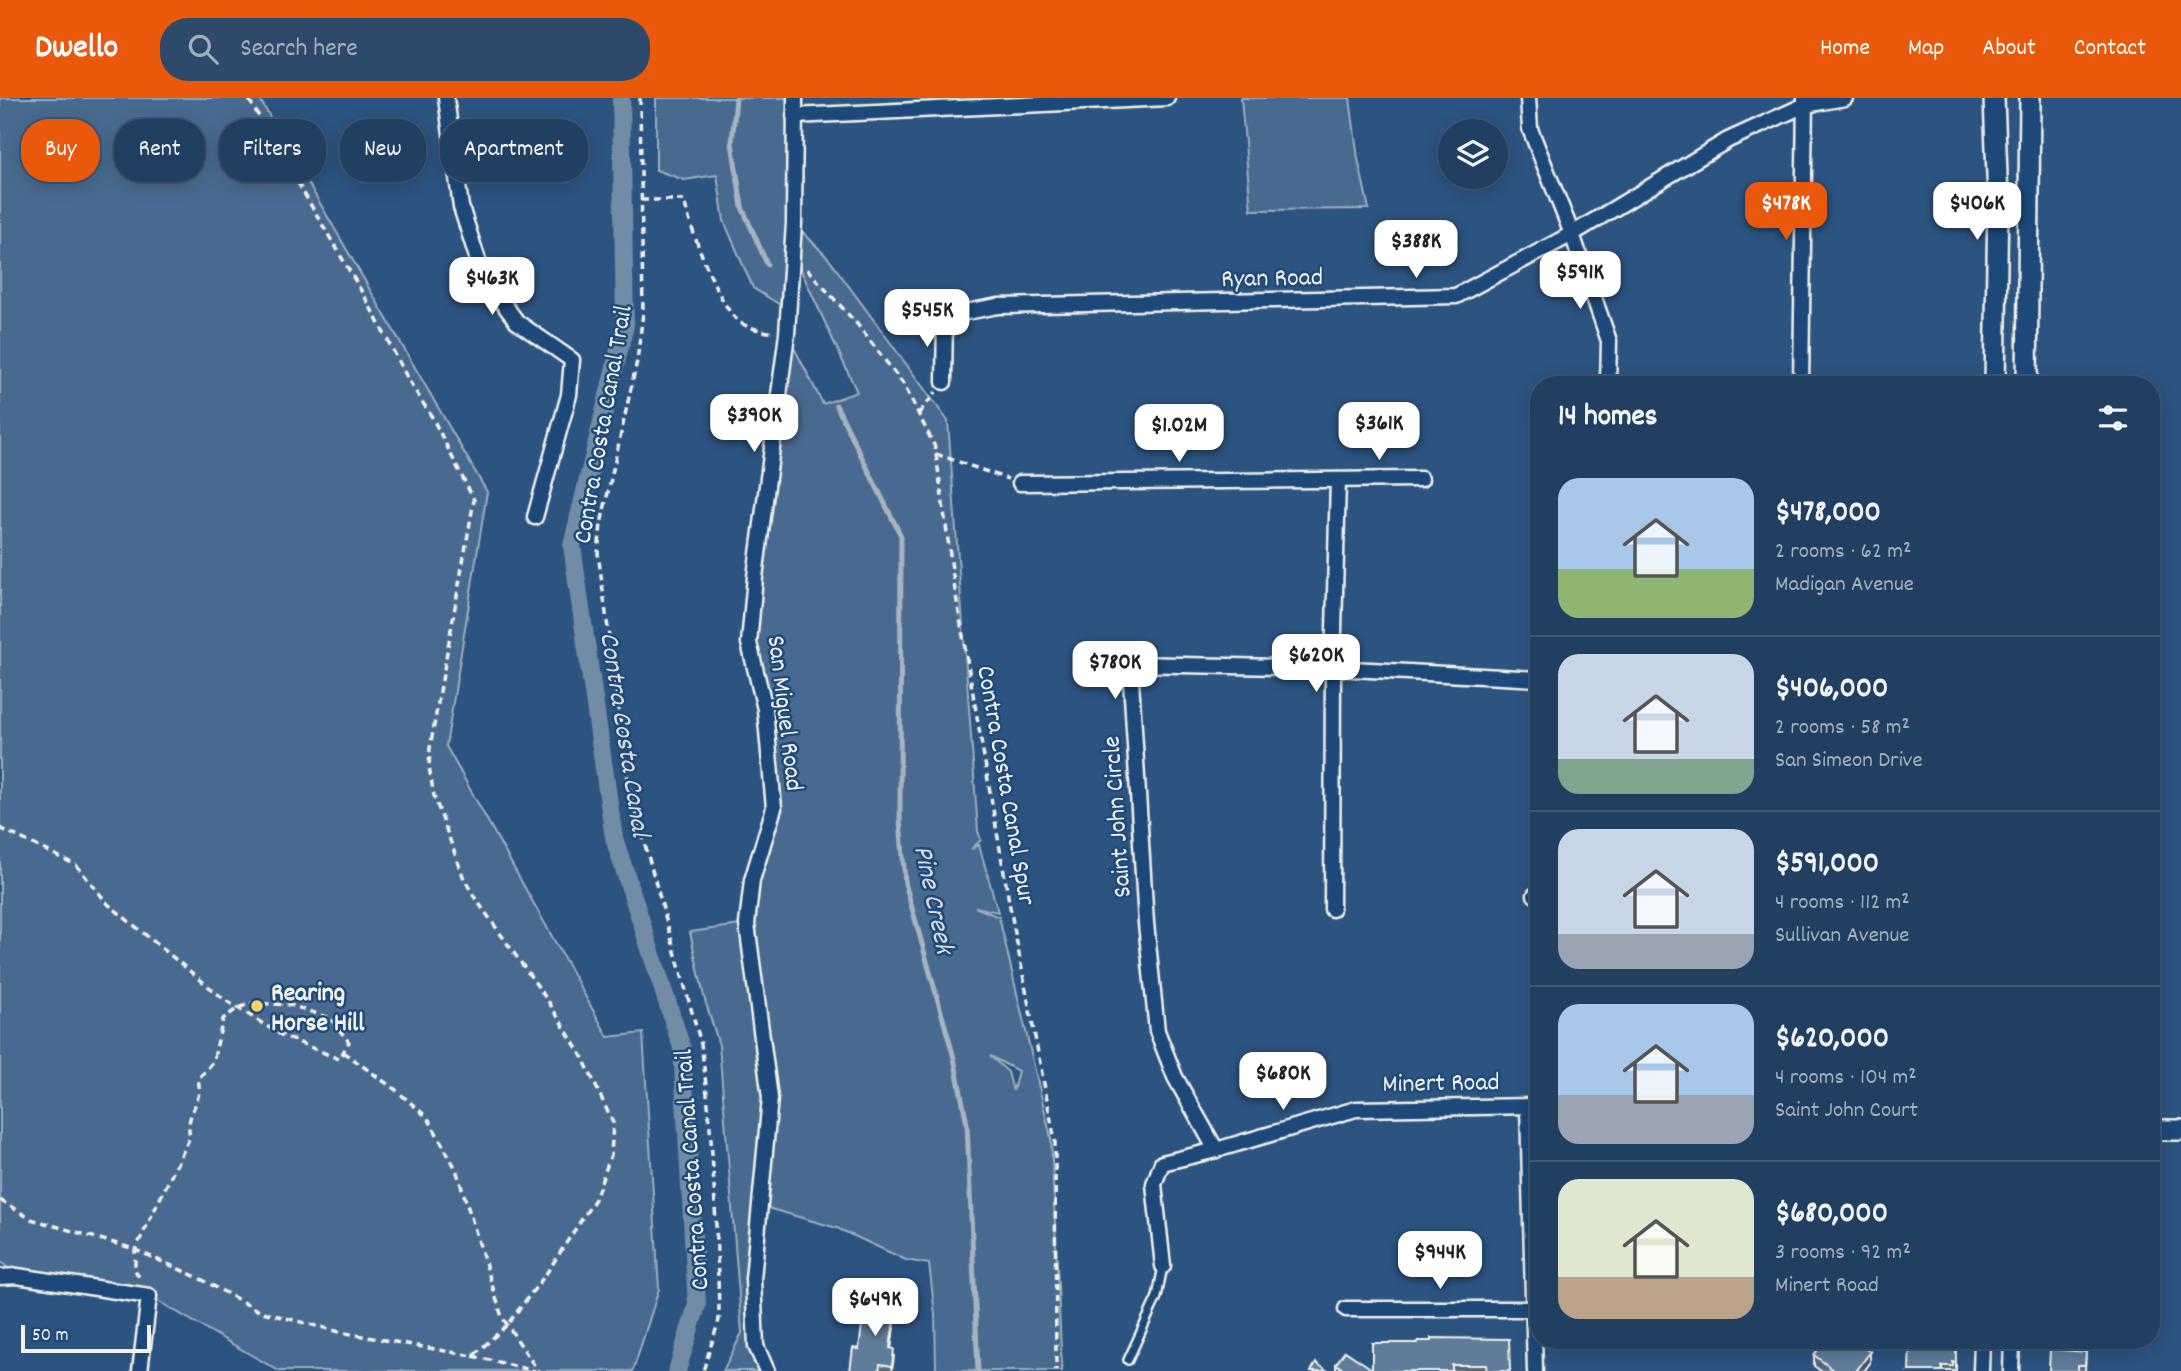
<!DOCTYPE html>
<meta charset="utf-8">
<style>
body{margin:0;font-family:Dekko,sans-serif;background:#2d4a6a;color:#f1f3f6;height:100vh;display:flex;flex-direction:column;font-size:26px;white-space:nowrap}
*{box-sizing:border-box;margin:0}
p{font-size:23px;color:#a2afbd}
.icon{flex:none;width:38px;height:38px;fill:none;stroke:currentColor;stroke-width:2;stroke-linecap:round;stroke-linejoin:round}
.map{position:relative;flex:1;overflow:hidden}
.side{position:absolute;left:1530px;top:278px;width:630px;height:973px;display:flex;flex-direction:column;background:#213f61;border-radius:28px;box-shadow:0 4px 18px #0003,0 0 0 2px #3e5876}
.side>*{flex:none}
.banner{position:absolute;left:21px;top:21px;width:665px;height:63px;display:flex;gap:14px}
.buttons{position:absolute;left:1438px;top:21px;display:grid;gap:14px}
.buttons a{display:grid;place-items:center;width:70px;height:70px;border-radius:50%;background:#213f61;box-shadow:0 4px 18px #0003,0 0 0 2px #3e5876;font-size:35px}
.scale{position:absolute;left:21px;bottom:18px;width:130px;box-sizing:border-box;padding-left:7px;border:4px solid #f4f1e8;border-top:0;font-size:19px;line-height:24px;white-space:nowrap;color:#f4f1e8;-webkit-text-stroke:5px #1f4a7a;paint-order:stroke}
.price{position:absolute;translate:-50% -60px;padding:0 16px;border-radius:14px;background:#fff;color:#222;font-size:23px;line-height:46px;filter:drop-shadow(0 2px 4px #0008)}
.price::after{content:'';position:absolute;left:50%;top:42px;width:21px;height:16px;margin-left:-10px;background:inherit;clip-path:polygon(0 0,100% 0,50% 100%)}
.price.active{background:#ea580c;color:#fff}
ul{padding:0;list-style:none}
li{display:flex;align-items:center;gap:21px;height:175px;padding:0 28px}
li+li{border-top:2px solid #3e5876}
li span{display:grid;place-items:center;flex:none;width:196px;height:140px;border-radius:21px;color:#555}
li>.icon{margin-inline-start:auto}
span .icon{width:84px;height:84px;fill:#fffc;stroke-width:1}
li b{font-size:30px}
h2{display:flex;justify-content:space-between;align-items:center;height:84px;padding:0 28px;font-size:30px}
.tag{padding:0 24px;border-radius:28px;background:#213f61;box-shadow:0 4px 18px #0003,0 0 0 2px #3e5876;font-size:24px;line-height:63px}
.tag.active{background:#ea580c;color:#fff}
header{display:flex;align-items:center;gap:42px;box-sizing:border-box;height:98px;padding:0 35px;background:#ea580c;color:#fff}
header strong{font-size:33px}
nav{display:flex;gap:38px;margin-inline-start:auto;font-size:24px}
.search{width:490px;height:63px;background:#2d4a6a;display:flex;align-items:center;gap:18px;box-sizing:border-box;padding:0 24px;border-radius:28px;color:#a2afbd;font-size:26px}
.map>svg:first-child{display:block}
.green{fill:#496b90;stroke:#9eaebc;stroke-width:2;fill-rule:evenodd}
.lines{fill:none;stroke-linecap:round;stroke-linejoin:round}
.stream{stroke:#a7b4c0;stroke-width:5}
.canal{stroke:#738ca6;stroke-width:18}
.lane-casing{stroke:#f4f1e8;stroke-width:12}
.street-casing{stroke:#f4f1e8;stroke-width:19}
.secondary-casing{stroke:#f4f1e8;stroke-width:24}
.path{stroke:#f4f1e8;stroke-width:3.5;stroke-dasharray:7 5;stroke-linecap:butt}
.lane{stroke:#1f4a7a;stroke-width:7}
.street{stroke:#1f4a7a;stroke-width:14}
.secondary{stroke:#1f4a7a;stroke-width:19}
.wall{fill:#516a84;stroke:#f4f1e8;stroke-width:2}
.shaded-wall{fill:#42566c;stroke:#f4f1e8;stroke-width:2}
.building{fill:#5e7b9a;stroke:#f4f1e8;stroke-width:2}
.poi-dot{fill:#ffd166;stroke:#1f4a7a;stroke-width:2.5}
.labels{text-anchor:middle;stroke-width:5;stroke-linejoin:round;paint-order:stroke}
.street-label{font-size:26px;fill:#f4f1e8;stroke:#1f4a7a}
.poi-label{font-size:26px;font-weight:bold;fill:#f4f1e8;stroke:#1f4a7a;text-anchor:start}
.water-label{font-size:28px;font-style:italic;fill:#dadddb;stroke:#1f4a7a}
</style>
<header>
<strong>Dwello</strong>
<div class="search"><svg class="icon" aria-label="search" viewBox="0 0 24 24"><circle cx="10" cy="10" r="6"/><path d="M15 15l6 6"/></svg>Search here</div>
<nav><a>Home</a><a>Map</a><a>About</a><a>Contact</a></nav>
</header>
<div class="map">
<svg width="2181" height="1273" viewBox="0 0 2181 1273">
<rect width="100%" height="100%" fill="#2c5481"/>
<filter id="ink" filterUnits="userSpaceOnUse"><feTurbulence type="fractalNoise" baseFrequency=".0143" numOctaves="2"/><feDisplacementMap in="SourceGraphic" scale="14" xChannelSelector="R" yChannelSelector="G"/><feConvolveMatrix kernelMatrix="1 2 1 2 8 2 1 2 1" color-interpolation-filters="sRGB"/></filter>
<g filter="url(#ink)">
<g class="green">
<polygon points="0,0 259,0 487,394 446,648 608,939 643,935 659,1191 633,1273 279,1273 149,1198 17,1178 0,1163"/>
<path d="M656 0H795L794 125 828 160 948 323 978 733 981 742 971 751 979 747 998 814 975 809 999 819 1051 1040 1062 1273H936L935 1217 929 1166 906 1162 837 1130 761 1108 756 1247 767 1273H723L742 1235 719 947 704 899 690 834 747 826 773 702 749 545 787 236 823 306 857 294 793 155 790 213 753 190 724 123 717 77 684 82 656 72ZM990 958 1018 973 1013 993 1008 974Z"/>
<polygon points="1241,0 1350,0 1358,61 1369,111 1251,112"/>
</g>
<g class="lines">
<g class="stream">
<polyline points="736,0 732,45 742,109 767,166"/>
<polyline points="836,307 901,438 900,721 905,785 954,960 967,1026 978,1273"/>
</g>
<polyline class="canal" points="621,0 625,227 572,448 614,740 682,950 697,1207 677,1273"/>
<g class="lane-casing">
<polyline id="lane" points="1128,1262 1157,1199 1163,1168"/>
</g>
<g class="street-casing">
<g id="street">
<polyline points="446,0 461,109 483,178 517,224 572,262 569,297 535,419"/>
<polyline points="1528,0 1530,31 1572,136 1609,243 1608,287"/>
<polyline points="794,18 1167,0"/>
<polyline points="944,284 945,218 998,208 1456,198 1572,136 1728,42 1805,7 1845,0"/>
<polyline points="1801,287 1805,0"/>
<polyline points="1020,385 1421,381"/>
<polyline points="1535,797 1538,798"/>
<polyline points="1332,811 1333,570 1338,382"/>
<polyline points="1528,1008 1535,1273"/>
<polyline points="1216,1052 1175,979 1157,933 1146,825 1130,566 1333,570 1538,581"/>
<polyline points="1163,1168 1154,1086 1162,1065 1216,1052 1356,1011 1538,1008"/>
<polyline points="0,1179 17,1178 149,1198 140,1273"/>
<polyline points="1346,1211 1538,1211"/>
<polyline points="767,1273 756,1248 753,1181 770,1000 747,826 752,782 774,710 765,611 749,545 755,479 787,236 794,125 795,0"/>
<polyline points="1981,1273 1982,1242"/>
<polyline points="2011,1273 2012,1242"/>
</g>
</g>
<g class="secondary-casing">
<g id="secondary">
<polyline points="1994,0 1998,103 1995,287"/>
<polyline points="2027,287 2030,0"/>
<polyline points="2151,1032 2181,1032"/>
</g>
</g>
<g class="path">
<path d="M640 0 643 215 637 263 601 426 598 455 629 690 701 946C713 1033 716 1121 719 1209V1222L703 1273"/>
<path d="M641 102H684C690 130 717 204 738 223 747 230 763 233 774 235"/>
<polyline points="807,171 857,226 904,287 935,349 955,492 1010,809 1055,1043 1056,1273"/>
<polyline points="919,315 936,294"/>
<polyline points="936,356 1008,381"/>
<path d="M0 730 76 767 108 806 225 902 281 937 339 961 349 944 330 920 290 907 252 905 238 910 223 921 213 964 198 981C204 1006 184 1013 190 1039L135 1152V1172L140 1181"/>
<polyline points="343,954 396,992 428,1020 456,1071 502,1219 538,1273"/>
<polyline points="0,1102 31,1121 131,1150 197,1179 259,1213 340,1234 473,1258 507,1227 546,1176 595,1101 611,1057 613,1025 583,960 548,903 473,797 463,778 434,698 429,669 430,650 474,402 432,319 409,283 366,201 248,0"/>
<polyline points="473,1258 535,1273"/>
</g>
<use href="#lane" class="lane"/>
<use href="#street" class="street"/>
<use href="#secondary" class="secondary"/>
</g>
<g class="wall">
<polygon points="896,1214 891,1250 894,1258 892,1273 850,1273 859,1251"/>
<polygon points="1956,1242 1956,1273 1909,1273"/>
<polygon points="1820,1243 1870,1265 1864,1273 1821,1273 1814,1268 1814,1257 1820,1249"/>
<polygon points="1418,1245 1510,1273 1336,1273 1336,1266 1372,1271"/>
<polygon points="2086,1254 2085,1273 2049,1273"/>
</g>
<g class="shaded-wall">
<polygon points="896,1207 896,1214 890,1257 890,1250"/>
<polygon points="1870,1254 1870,1265 1864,1273 1856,1273"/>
</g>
<g class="building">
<polygon points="865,1202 896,1207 890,1250 894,1251 892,1268 880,1266 879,1273 850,1273 853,1250 859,1251"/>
<polygon points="1431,1240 1509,1241 1510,1273 1487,1273 1486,1267 1452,1267 1452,1273 1346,1273 1336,1266 1345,1253 1372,1271 1372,1245 1418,1245 1418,1243 1431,1243"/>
<polygon points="1820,1242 1854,1242 1870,1254 1856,1273 1835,1273 1814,1257 1823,1245"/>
<polygon points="1910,1242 1956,1242 1956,1264 1953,1264 1953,1268 1942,1268 1942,1273 1909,1273"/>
<polygon points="2050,1251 2086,1254 2085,1267 2078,1267 2078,1273 2049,1273"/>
<polygon points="1316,1265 1328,1273 1311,1273"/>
</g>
</g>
<circle class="poi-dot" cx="257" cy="908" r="7"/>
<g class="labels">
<g class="street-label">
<text transform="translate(1272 178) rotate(-1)" y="9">Ryan Road</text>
<text transform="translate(601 326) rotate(-80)" y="9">Contra Costa Canal Trail</text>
<text transform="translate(787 615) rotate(83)" y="9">San Miguel Road</text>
<text transform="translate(1008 687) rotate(80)" y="9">Contra Costa Canal Spur</text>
<text transform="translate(1115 719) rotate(-94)" y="9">Saint John Circle</text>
<text transform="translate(1441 983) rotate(-1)" y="9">Minert Road</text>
<text transform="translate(690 1072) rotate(-94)" y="9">Contra Costa Canal Trail</text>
</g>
<g class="poi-label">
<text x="271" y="902">Rearing<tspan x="271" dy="30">Horse Hill</tspan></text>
</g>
<g class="water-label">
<text transform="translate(627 636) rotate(81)" y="10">Contra Costa Canal</text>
<text transform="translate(936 801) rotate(78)" y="10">Pine Creek</text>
</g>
</g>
</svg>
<div class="buttons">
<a><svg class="icon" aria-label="layers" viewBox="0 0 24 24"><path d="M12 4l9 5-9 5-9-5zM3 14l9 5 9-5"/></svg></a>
</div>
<div class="scale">50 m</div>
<b class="price active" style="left:1786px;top:144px">$478K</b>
<b class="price" style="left:1977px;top:144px">$406K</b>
<b class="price" style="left:1416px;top:182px">$388K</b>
<b class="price" style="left:1580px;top:213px">$591K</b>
<b class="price" style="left:492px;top:219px">$463K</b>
<b class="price" style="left:927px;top:251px">$545K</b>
<b class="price" style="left:754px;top:356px">$390K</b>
<b class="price" style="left:1379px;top:364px">$361K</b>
<b class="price" style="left:1179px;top:366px">$1.02M</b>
<b class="price" style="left:1316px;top:596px">$620K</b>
<b class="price" style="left:1115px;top:603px">$780K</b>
<b class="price" style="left:1283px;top:1014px">$680K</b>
<b class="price" style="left:1440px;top:1193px">$944K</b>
<b class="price" style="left:875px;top:1240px">$649K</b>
<div class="banner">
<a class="tag active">Buy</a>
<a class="tag">Rent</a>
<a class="tag">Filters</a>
<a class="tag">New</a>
<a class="tag">Apartment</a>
</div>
<section class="side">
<h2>14 homes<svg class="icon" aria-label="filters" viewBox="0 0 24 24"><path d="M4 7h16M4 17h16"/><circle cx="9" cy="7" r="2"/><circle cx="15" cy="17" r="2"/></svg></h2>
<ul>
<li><span style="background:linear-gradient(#a9c7e8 65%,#8fb573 0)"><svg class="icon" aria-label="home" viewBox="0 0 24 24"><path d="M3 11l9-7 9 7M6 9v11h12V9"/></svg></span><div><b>$478,000</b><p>2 rooms · 62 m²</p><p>Madigan Avenue</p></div></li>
<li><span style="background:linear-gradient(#c9d6e8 75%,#7fa58c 0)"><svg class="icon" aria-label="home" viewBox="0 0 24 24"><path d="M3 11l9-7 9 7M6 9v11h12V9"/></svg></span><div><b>$406,000</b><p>2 rooms · 58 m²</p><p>San Simeon Drive</p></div></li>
<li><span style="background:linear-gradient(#c9d6e8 75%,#9aa5b1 0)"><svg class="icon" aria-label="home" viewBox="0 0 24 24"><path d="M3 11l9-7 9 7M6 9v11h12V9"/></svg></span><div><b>$591,000</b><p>4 rooms · 112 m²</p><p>Sullivan Avenue</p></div></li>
<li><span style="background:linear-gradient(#a9c7e8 65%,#9aa5b1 0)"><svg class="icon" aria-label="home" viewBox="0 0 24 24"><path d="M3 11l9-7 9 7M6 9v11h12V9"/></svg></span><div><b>$620,000</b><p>4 rooms · 104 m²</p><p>Saint John Court</p></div></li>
<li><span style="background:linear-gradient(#dfe7d0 70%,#b9a48a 0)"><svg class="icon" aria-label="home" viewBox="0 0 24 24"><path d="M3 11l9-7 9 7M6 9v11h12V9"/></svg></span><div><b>$680,000</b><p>3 rooms · 92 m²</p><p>Minert Road</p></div></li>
</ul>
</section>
</div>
